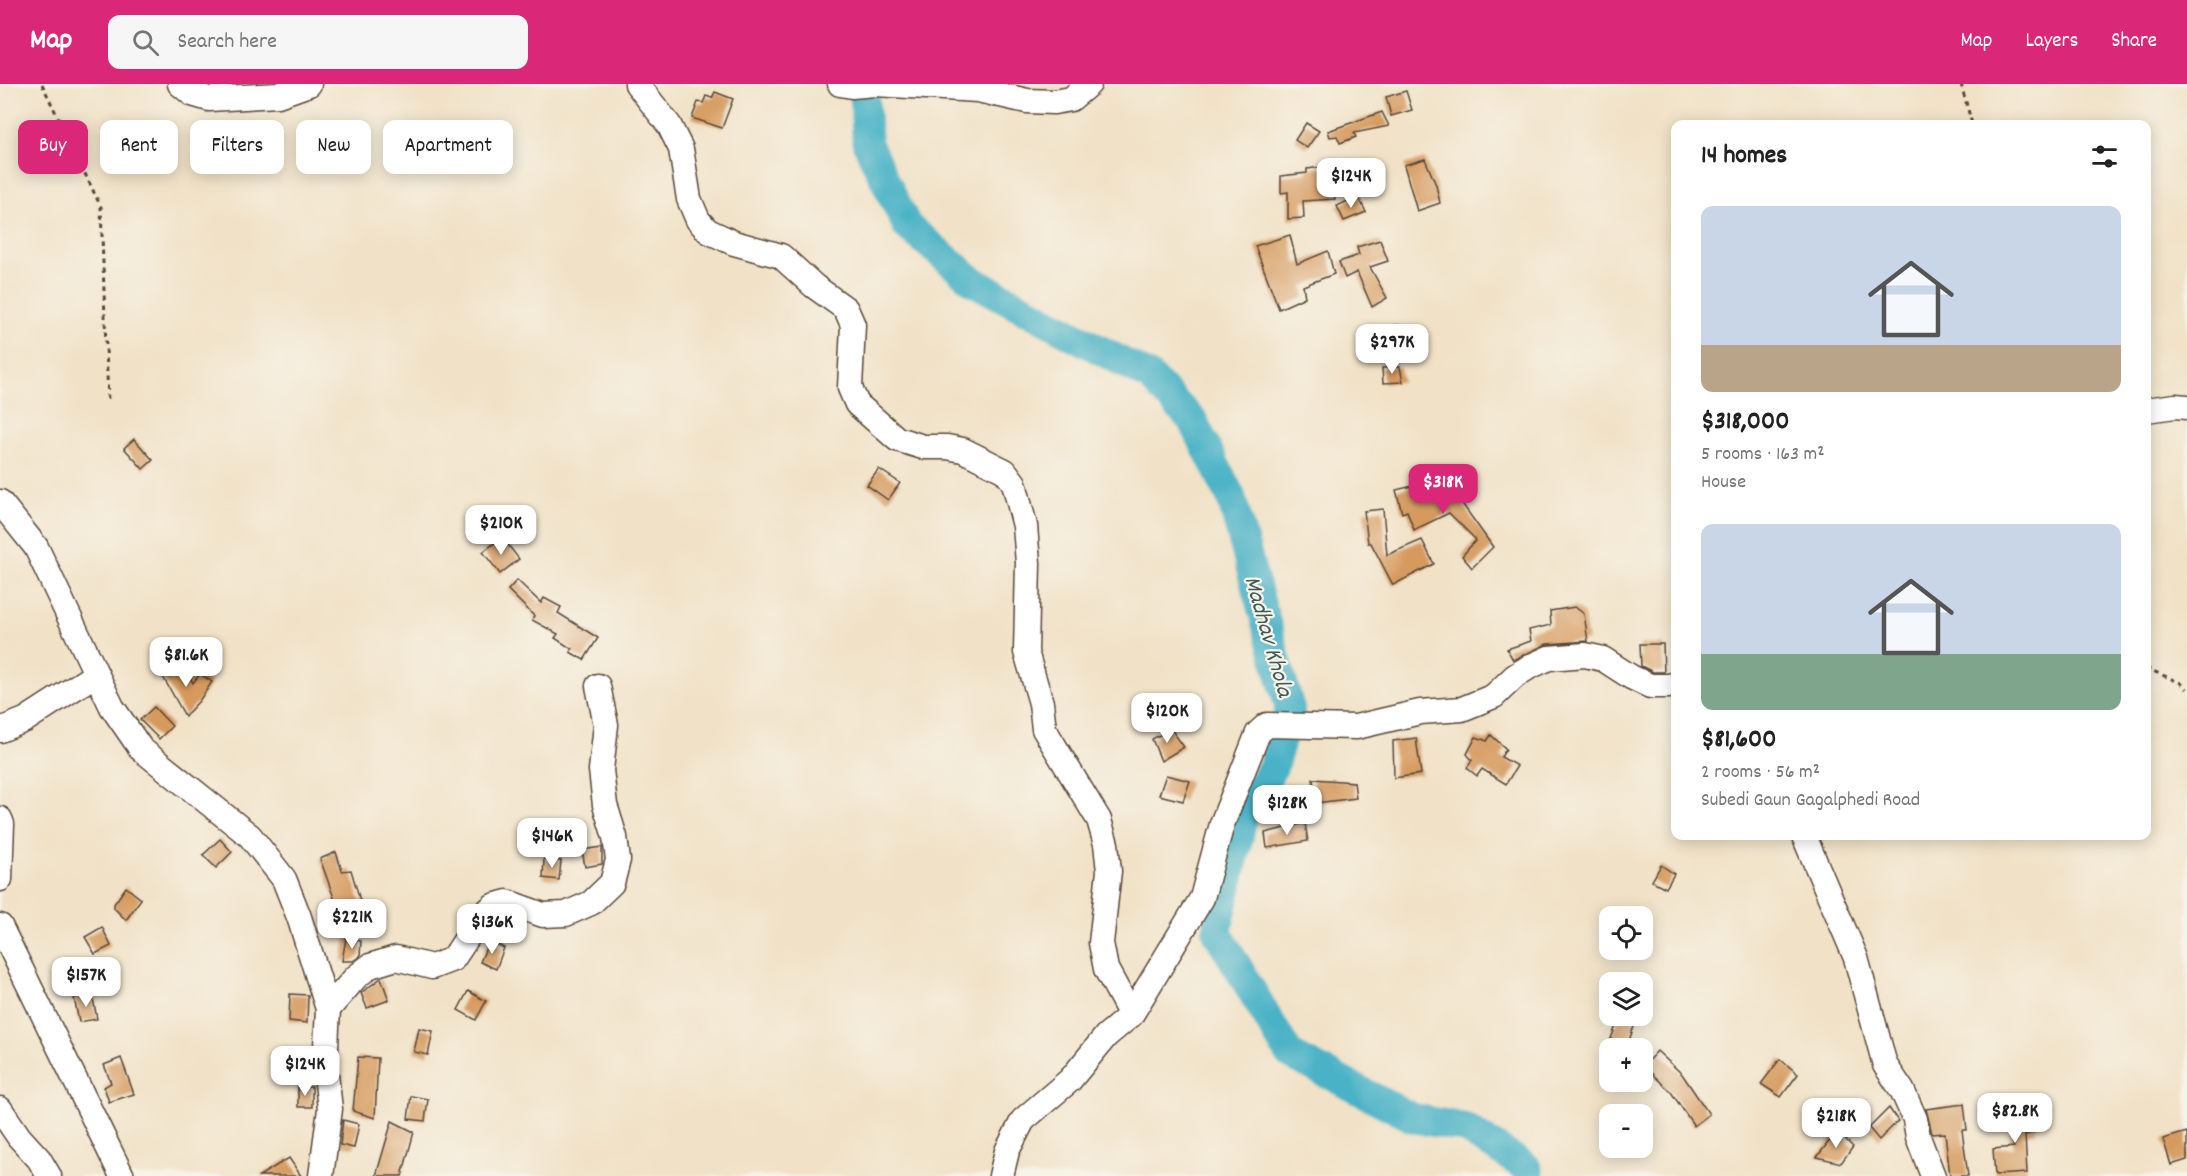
<!DOCTYPE html>
<meta charset="utf-8">
<style>
body{margin:0;font-family:Dekko,sans-serif;background:#f6f6f6;color:#222;height:100vh;display:flex;flex-direction:column;font-size:22px;white-space:nowrap}
*{box-sizing:border-box;margin:0}
p{font-size:20px;color:#767676}
.icon{flex:none;width:33px;height:33px;fill:none;stroke:currentColor;stroke-width:2;stroke-linecap:round;stroke-linejoin:round}
.map{position:relative;flex:1;overflow:hidden}
.drawer{position:absolute;left:1671px;top:36px;width:480px;height:720px;display:flex;flex-direction:column;background:#fff;border-radius:12px;box-shadow:0 3px 15px #0003}
.drawer>*{flex:none}
.top-card{position:absolute;left:18px;top:36px;width:570px;height:54px;display:flex;gap:12px}
.fabs{position:absolute;left:1599px;top:822px;display:grid;gap:12px}
.fabs a{display:grid;place-items:center;width:54px;height:54px;border-radius:12px;background:#fff;box-shadow:0 3px 15px #0003;font-size:30px}
.price{position:absolute;translate:-50% -51px;padding:0 14px;border-radius:12px;background:#fff;color:#222;font-size:20px;line-height:39px;filter:drop-shadow(0 2px 3px #0008)}
.price::after{content:'';position:absolute;left:50%;top:36px;width:18px;height:14px;margin-left:-9px;background:inherit;clip-path:polygon(0 0,100% 0,50% 100%)}
.price.selected{background:#db2777;color:#fff}
ul{padding:0;list-style:none}
li{display:grid;align-content:center;gap:12px;height:318px;padding:0 30px}
li span{display:grid;place-items:center;height:186px;border-radius:12px;color:#555}
li>.icon{margin-inline-start:auto}
span .icon{width:108px;height:108px;fill:#fffc;stroke-width:1}
li b{font-size:26px}
h2{display:flex;justify-content:space-between;align-items:center;height:72px;padding:0 30px;font-size:26px}
.chip{padding:0 21px;border-radius:12px;background:#fff;box-shadow:0 3px 15px #0003;font-size:21px;line-height:54px}
.chip.selected{background:#db2777;color:#fff}
header{display:flex;align-items:center;gap:36px;box-sizing:border-box;height:84px;padding:0 30px;background:#db2777;color:#fff}
header strong{font-size:28px}
nav{display:flex;gap:33px;margin-inline-start:auto;font-size:21px}
.search{width:420px;height:54px;background:#f6f6f6;display:flex;align-items:center;gap:15px;box-sizing:border-box;padding:0 21px;border-radius:12px;color:#767676;font-size:22px}
.map>svg:first-child{display:block}
.lines{fill:none;stroke-linecap:round;stroke-linejoin:round}
.river{stroke:#48b2c6;stroke-width:30}
.building{fill:#d69a5d}
.minor-casing{stroke:#564637;stroke-width:27}
.path{stroke:#564637;stroke-width:3;stroke-dasharray:4.5 4.5;stroke-linecap:butt}
.minor{stroke:#fff;stroke-width:24}
.labels{text-anchor:middle;stroke-width:4.5;stroke-linejoin:round;paint-order:stroke}
.water-label{font-size:24px;font-style:italic;fill:#405a59;stroke:#f7f3e8}
</style>
<header>
<strong>Map</strong>
<div class="search"><svg class="icon" aria-label="search" viewBox="0 0 24 24"><circle cx="10" cy="10" r="6"/><path d="M15 15l6 6"/></svg>Search here</div>
<nav><a>Map</a><a>Layers</a><a>Share</a></nav>
</header>
<div class="map">
<svg width="2187" height="1092" viewBox="0 0 2187 1092">
<rect width="100%" height="100%" fill="#f7f3e8"/>
<filter id="ink" filterUnits="userSpaceOnUse"><feTurbulence type="fractalNoise" baseFrequency=".0167" numOctaves="2"/><feDisplacementMap in="SourceGraphic" scale="12" xChannelSelector="R" yChannelSelector="G"/><feConvolveMatrix kernelMatrix="1 2 1 2 8 2 1 2 1" color-interpolation-filters="sRGB"/></filter>
<filter id="wash" filterUnits="userSpaceOnUse"><feTurbulence type="fractalNoise" baseFrequency=".008" numOctaves="4" result="noise"/><feDisplacementMap in="SourceGraphic" scale="24" xChannelSelector="R" yChannelSelector="G"/><feGaussianBlur stdDeviation="1.35" result="paint"/><feColorMatrix in="noise" values="0 0 0 0 0 0 0 0 0 0 0 0 0 0 0 0 0 1.4 0 .05"/><feComposite in="paint" operator="in"/></filter>
<g filter="url(#wash)">
<rect width="100%" height="100%" fill="#f1e2c7"/>
<g class="lines">
<polyline class="river" points="864,0 867,59 907,142 973,197 1150,293 1193,337 1231,413 1290,625 1273,683 1244,729 1217,848 1289,970 1413,1034 1465,1044 1526,1083 1529,1092"/>
</g>
<g id="blocks">
<g class="building">
<polygon points="1406,7 1412,26 1391,32 1386,13"/>
<polygon points="715,8 733,15 722,44 692,34 698,18 703,19 706,12 712,14"/>
<polygon points="1382,28 1389,42 1354,49 1356,53 1340,59 1337,52 1330,53 1328,47"/>
<polygon points="1306,39 1319,47 1307,64 1295,56"/>
<polygon points="1425,75 1436,101 1440,119 1417,127 1404,81"/>
<polygon points="1330,82 1335,115 1303,117 1304,134 1288,135 1288,108 1281,109 1281,92 1307,89 1307,85"/>
<polygon points="1358,112 1366,128 1344,137 1337,122"/>
<polygon points="1290,151 1297,180 1328,167 1334,190 1303,202 1305,213 1279,225 1255,162"/>
<polygon points="1380,156 1388,177 1370,183 1387,214 1372,223 1357,188 1345,194 1339,178 1359,171 1357,163"/>
<polygon points="1397,241 1404,257 1380,264 1374,249"/>
<polygon points="1400,283 1403,298 1383,299 1382,284"/>
<polygon points="134,355 153,376 143,385 124,364"/>
<polygon points="879,385 900,399 888,416 867,401"/>
<polygon points="1421,400 1422,405 1451,404 1493,463 1472,484 1462,472 1476,456 1449,429 1414,446 1407,427 1402,429 1396,406"/>
<polygon points="1383,425 1387,471 1422,456 1434,480 1393,501 1371,459 1368,459 1364,427"/>
<polygon points="502,453 519,475 500,490 483,468"/>
<polygon points="517,496 541,519 544,514 561,523 558,529 598,554 584,576 570,568 572,565 555,554 558,550 532,536 534,532 508,506"/>
<polygon points="1575,523 1584,530 1588,557 1547,560 1513,576 1507,565 1531,557 1529,546 1551,541 1550,527"/>
<polygon points="1640,560 1663,560 1664,588 1653,588 1641,582"/>
<polygon points="182,579 193,599 200,590 212,598 199,617 185,632 162,591"/>
<polygon points="154,623 172,642 159,655 140,636"/>
<polygon points="1171,645 1184,663 1161,677 1152,655"/>
<polygon points="1491,651 1506,665 1501,673 1517,682 1506,700 1482,685 1477,692 1467,684 1472,676 1467,670 1476,653 1487,657"/>
<polygon points="1416,654 1421,690 1394,694 1393,657"/>
<polygon points="1166,691 1190,697 1183,717 1159,711"/>
<polygon points="1313,695 1354,698 1356,714 1316,719"/>
<polygon points="1305,739 1308,757 1267,764 1265,749"/>
<polygon points="220,755 232,768 216,784 203,771"/>
<polygon points="602,763 602,780 585,783 582,766"/>
<polygon points="336,768 342,787 351,786 365,833 342,836 320,775"/>
<polygon points="544,775 561,777 559,796 543,794"/>
<polygon points="1661,781 1674,790 1666,804 1652,797"/>
<polygon points="126,803 141,815 126,836 114,824 114,820"/>
<polygon points="102,843 111,862 95,870 85,853"/>
<polygon points="346,854 361,857 360,872 353,877 342,877"/>
<polygon points="489,857 504,864 496,885 480,878"/>
<polygon points="381,894 389,916 367,924 361,909"/>
<polygon points="468,907 486,917 476,936 458,926"/>
<polygon points="92,909 97,935 79,938 74,914"/>
<polygon points="290,910 308,911 307,939 289,937"/>
<polygon points="1620,932 1636,937 1627,962 1610,957"/>
<polygon points="419,944 433,947 428,971 414,968"/>
<polygon points="1657,967 1682,990 1709,1030 1694,1042 1671,1008 1646,984 1646,979"/>
<polygon points="358,973 378,974 375,1034 353,1027"/>
<polygon points="121,974 134,1010 109,1018 104,1003 111,999 104,981"/>
<polygon points="1780,975 1798,990 1781,1013 1761,1000"/>
<rect x="298" y="1003" width="14" height="20"/>
<polygon points="411,1012 428,1015 425,1037 408,1035"/>
<polygon points="1964,1020 1967,1046 1962,1046 1968,1092 1950,1092 1945,1049 1932,1050 1926,1025"/>
<polygon points="2030,1023 2036,1048 2025,1051 2027,1089 1995,1091 1993,1065 2014,1063 2005,1029"/>
<polygon points="1889,1024 1898,1037 1879,1056 1869,1044"/>
<polygon points="343,1036 359,1040 354,1064 340,1061"/>
<polygon points="392,1037 414,1048 402,1092 376,1092"/>
<polygon points="1837,1047 1853,1063 1841,1079 1817,1073"/>
<polygon points="2187,1048 2187,1076 2171,1081 2163,1055"/>
<polygon points="289,1074 301,1092 259,1092"/>
</g>
</g>
</g>
<g filter="url(#ink)">
<use href="#blocks" fill-opacity="0" stroke="#564637" stroke-width="1.5"/>
<g class="lines">
<g class="minor-casing">
<g id="minor">
<polyline points="180,0 192,10 209,15 278,11 309,0"/>
<polyline points="637,0 669,41 681,65 689,115 698,136 708,147 734,159 781,172 814,202 846,225 853,241 850,304 857,320 897,355 923,363 947,363 963,366 1005,387 1014,399 1025,442 1028,479 1026,568 1041,619 1044,645 1099,736 1106,760 1109,787 1101,859 1106,885 1131,931"/>
<polyline points="840,0 852,2 875,0 978,6 1027,17 1054,18 1071,15 1089,0"/>
<polyline points="2146,326 2175,322 2187,323"/>
<polyline points="0,418 36,463 112,623 141,665 250,752 284,795 299,833 328,925 325,981 330,1025 321,1092"/>
<polyline points="0,646 25,636 96,590"/>
<polyline points="0,735 2,740 0,795"/>
<polyline points="1804,752 1856,874 1885,981 1902,1006 1915,1035 1918,1053 1933,1092"/>
<polyline points="0,842 122,1092"/>
<polyline points="328,925 356,893 370,882 396,874 432,883 453,875 481,833 493,822 507,818 543,831 566,830 591,819 612,799 618,776 615,753 605,721 601,686 606,641 598,602"/>
<polyline points="0,1025 19,1053 39,1075 49,1092"/>
<polyline points="1001,1092 1007,1067 1023,1036 1070,996 1106,952 1131,931 1202,814 1222,740 1258,649 1267,641 1356,643 1420,628 1462,625 1494,612 1515,592 1529,583 1549,574 1585,571 1603,575 1631,593 1650,602 1669,602 1676,600"/>
</g>
</g>
<g class="path">
<polyline points="42,0 101,123 108,318"/>
<polyline points="1961,0 1972,40"/>
<polyline points="2146,584 2181,599 2187,605"/>
</g>
<use href="#minor" class="minor"/>
</g>
</g>
<g class="labels">
<g class="water-label">
<text transform="translate(1270 552) rotate(74)" y="8">Madhav Khola</text>
</g>
</g>
</svg>
<div class="fabs">
<a><svg class="icon" aria-label="locate" viewBox="0 0 24 24"><circle cx="12" cy="12" r="6"/><path d="M12 2v4M12 18v4M2 12h4M18 12h4"/></svg></a>
<a><svg class="icon" aria-label="layers" viewBox="0 0 24 24"><path d="M12 4l9 5-9 5-9-5zM3 14l9 5 9-5"/></svg></a>
<a>+</a>
<a>−</a>
</div>
<b class="price" style="left:1351px;top:125px">$124K</b>
<b class="price" style="left:1392px;top:291px">$297K</b>
<b class="price selected" style="left:1443px;top:431px">$318K</b>
<b class="price" style="left:501px;top:472px">$210K</b>
<b class="price" style="left:186px;top:604px">$81.6K</b>
<b class="price" style="left:1167px;top:660px">$120K</b>
<b class="price" style="left:1287px;top:752px">$128K</b>
<b class="price" style="left:552px;top:785px">$146K</b>
<b class="price" style="left:352px;top:866px">$221K</b>
<b class="price" style="left:492px;top:871px">$136K</b>
<b class="price" style="left:86px;top:924px">$157K</b>
<b class="price" style="left:305px;top:1013px">$124K</b>
<b class="price" style="left:2015px;top:1060px">$82.8K</b>
<b class="price" style="left:1836px;top:1065px">$218K</b>
<div class="top-card">
<a class="chip selected">Buy</a>
<a class="chip">Rent</a>
<a class="chip">Filters</a>
<a class="chip">New</a>
<a class="chip">Apartment</a>
</div>
<section class="drawer">
<h2>14 homes<svg class="icon" aria-label="filters" viewBox="0 0 24 24"><path d="M4 7h16M4 17h16"/><circle cx="9" cy="7" r="2"/><circle cx="15" cy="17" r="2"/></svg></h2>
<ul>
<li><span style="background:linear-gradient(#c9d6e8 75%,#b9a48a 0)"><svg class="icon" aria-label="home" viewBox="0 0 24 24"><path d="M3 11l9-7 9 7M6 9v11h12V9"/></svg></span><div><b>$318,000</b><p>5 rooms · 163 m²</p><p>House</p></div></li>
<li><span style="background:linear-gradient(#c9d6e8 70%,#7fa58c 0)"><svg class="icon" aria-label="home" viewBox="0 0 24 24"><path d="M3 11l9-7 9 7M6 9v11h12V9"/></svg></span><div><b>$81,600</b><p>2 rooms · 56 m²</p><p>Subedi Gaun Gagalphedi Road</p></div></li>
</ul>
</section>
</div>
